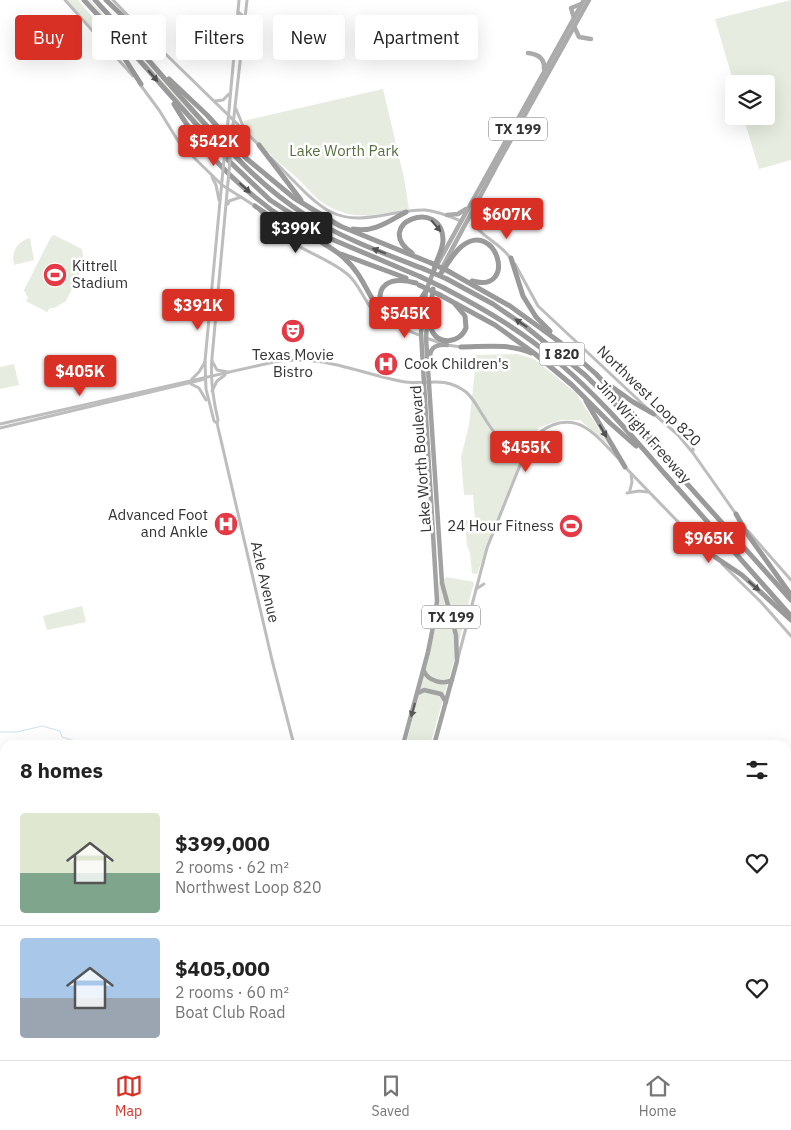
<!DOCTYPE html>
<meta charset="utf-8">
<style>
body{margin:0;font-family:"IBM Plex Sans",sans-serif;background:#f2f2f2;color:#222;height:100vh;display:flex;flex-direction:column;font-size:19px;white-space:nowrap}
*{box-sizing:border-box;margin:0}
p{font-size:16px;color:#767676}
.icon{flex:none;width:28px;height:28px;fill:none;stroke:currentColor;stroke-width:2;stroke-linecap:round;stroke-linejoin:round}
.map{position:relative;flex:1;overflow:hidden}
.side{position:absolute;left:0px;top:740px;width:791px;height:320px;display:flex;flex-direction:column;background:#fff;border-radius:15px 15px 0 0;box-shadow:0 5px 20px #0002}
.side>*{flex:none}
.top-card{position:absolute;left:15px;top:15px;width:500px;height:45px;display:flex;gap:10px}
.tools{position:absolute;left:725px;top:75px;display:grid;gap:10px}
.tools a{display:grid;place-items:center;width:50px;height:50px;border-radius:5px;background:#fff;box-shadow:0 5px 20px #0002;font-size:25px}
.price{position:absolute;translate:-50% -42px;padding:0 11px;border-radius:5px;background:#d93025;color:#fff;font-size:16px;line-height:32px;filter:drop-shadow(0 1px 2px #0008)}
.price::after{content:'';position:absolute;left:50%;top:30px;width:15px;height:11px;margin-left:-8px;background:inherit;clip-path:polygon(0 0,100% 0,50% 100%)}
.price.on{background:#222;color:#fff}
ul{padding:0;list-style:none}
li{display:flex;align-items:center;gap:15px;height:125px;padding:0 20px}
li+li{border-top:1px solid #e0e0e0}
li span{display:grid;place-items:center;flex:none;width:140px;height:100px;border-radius:5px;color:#555}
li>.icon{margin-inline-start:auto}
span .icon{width:60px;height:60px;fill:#fffc;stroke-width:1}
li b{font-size:21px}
h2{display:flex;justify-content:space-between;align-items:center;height:60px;padding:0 20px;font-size:21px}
.pill{padding:0 18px;border-radius:5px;background:#fff;box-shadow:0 5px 20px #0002;font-size:18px;line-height:45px}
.pill.on{background:#d93025;color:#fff}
.menu{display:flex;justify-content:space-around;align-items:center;height:70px;border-top:1px solid #e0e0e0;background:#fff;font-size:14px;color:#767676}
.menu a{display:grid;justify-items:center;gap:2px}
.menu .on{color:#d93025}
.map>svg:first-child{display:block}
.green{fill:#e6ecdf}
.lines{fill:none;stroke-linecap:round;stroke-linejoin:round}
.stream{stroke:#cfe2ee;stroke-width:1}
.secondary{stroke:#bdbdbd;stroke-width:3}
.primary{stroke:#ababab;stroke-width:4.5}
.trunk{stroke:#a2a2a2;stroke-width:4.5}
.motorway{stroke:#9a9a9a;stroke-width:5}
.secondary-bridge{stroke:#bdbdbd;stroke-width:3}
.motorway-bridge{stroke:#9a9a9a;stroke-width:5}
.oneway{fill:#525252}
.oneway2{fill:#5a5a5a}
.labels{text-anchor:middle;stroke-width:5;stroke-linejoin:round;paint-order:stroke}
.shield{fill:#fff;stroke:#707070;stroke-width:1}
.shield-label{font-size:14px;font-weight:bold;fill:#333}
.park-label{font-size:15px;fill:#56703f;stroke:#fff}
.poi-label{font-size:15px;fill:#333;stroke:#fff;text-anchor:start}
.street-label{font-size:15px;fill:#333;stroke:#fff}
</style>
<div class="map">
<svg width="791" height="1060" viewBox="0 0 791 1060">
<rect width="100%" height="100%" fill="#fff"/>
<g class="green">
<polygon points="67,0 78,0 105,32 124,61 122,59 120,60"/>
<polygon points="88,0 90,0 224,149 223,152"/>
<polygon points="791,0 791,160 759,169 743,116 766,116 766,84 734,84 715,19"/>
<path d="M383 89 404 178 409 209C390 212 367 218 348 214 338 211 328 207 320 201 312 195 306 186 298 179 282 164 250 141 243 121Z"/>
<polygon points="54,235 82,249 84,264 66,301 54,308 50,308 47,312 26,301 28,298 24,290 51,237"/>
<path d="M30 238 34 260 14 265C11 251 17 242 30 238Z"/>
<polygon points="517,354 534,359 576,393 609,445 580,420 561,420 540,427 527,443 477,574 472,573 470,552 467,546 465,520 475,519 473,495 464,495 461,457 469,425 476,360 474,355"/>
<polygon points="14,364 19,385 0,389 0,367"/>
<polygon points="447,577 474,582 454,661 430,745 406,745 436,626 439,583"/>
<polygon points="82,606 86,622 47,630 43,616"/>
</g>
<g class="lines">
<g class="stream">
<polyline points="0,732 17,732 42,726 60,731 62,737 85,744 104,741"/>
<polyline points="110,741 127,745"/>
</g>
<g class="secondary">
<polyline points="65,0 133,76"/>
<polyline points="113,0 137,25"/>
<polyline points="238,12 242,15 241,44"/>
<polyline points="143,32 260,146"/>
<polyline points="139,83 159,110 180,144 222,185 255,206"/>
<polyline points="215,101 223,100 229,94"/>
<polyline points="236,109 243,126"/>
<polyline points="228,121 239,0"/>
<polyline points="233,125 247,0"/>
<path d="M271 158C287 173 311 202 331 212 361 227 393 209 425 210 438 211 449 216 461 221"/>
<polyline points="212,177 216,185 219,200"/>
<path d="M228 182 212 358C210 380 213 399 218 420L217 423 272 660 294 745"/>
<polyline points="228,204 229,201 241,197"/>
<path d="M259 210C266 218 272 227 280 234 299 250 326 257 346 273 358 282 362 296 371 308 383 323 403 328 421 336"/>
<path d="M472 213C472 235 499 240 511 259"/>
<polyline points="515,264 538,306 648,409"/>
<polyline points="426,338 447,345 461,347"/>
<polyline points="212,361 217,370 228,372"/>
<polyline points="192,379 199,372 205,362"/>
<polyline points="191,384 199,388 206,400"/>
<polyline points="212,391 217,381 225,375"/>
<polyline points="653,413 678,435 693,453 736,514"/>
<polyline points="217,423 214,421 206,389 205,361 222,180"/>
<path d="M0 424 274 362C322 354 355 372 400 381 426 387 442 374 466 392 473 398 477 406 482 414 493 432 503 447 523 457"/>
<polyline points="0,428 205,379"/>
<polyline points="678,435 693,435 693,451"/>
<polyline points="625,467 684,528 716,558"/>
<polyline points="630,490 632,482 631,475"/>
<polyline points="627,493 639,491 648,492"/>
<polyline points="748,531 791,580"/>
<polyline points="722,564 761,602 791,636"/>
<polyline points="476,589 484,584"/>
<path d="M458 658 487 548 528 445C541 426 565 415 586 428 598 435 608 448 618 458"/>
<polyline points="253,1060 257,1055"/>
<polyline points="291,1060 295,1055"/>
</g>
<g class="primary">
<polyline points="574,18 571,8 581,4"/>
<polyline points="574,26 579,37 591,39"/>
<path d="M528 53C537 54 545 58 544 69"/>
<polyline points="447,215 458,214 466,209"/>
<polyline points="438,263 584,0"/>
<polyline points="443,266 498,163 589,0"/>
</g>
<g class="trunk">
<polyline points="428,310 426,338 442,583 456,635 457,661 434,745"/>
<path d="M430 357C430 347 437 344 447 345"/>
<path d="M424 671C428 681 443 685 452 680"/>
<polyline points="418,693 424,690 441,694 446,702"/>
<polyline points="403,745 428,652 434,622 437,601 421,333 426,291 434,270"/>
</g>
<g class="motorway">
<polyline points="84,0 133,53 229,161 270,200 329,238 421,277"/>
<path d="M95 0C133 41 168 84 206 125 236 158 266 190 304 214 341 238 383 253 424 269"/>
<polyline points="106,0 129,22 143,32"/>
<polyline points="103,25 141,84"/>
<polyline points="169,79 207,115 247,159 294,198 340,226 431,263"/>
<path d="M174 104C202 153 246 194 293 225 309 237 329 244 344 258 365 276 370 304 390 323"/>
<polyline points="259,145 301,200"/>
<polyline points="255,206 274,219 291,227"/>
<path d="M353 229C374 233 389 221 406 212"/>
<path d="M412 253C371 224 442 196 443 240 443 250 436 260 434 270"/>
<polyline points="341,254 406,278"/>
<polyline points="511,258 523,296 536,317 550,331"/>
<polyline points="448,271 510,306 561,343 596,374 627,407 662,452"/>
<path d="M441 273C448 264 453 253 462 246 497 219 518 294 472 281"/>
<polyline points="447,279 493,304 525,326 585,375 622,411 791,600"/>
<path d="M416 283C357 267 382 337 411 315 419 309 420 298 426 291"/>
<path d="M444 288C484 309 524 332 558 362 598 396 631 435 665 474 707 522 749 569 791 616"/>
<path d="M433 289C432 301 428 315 431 328 436 346 460 344 466 328L465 316 455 304"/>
<polyline points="440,295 495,325 534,353 572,385 610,423 636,446"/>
<path d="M461 347C483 347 510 343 531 353"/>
<polyline points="612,387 633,402 654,414"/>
<polyline points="586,401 625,467"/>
<polyline points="736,514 748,535 791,595"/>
<polyline points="715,557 742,575 791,620"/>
<polyline points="261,1060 265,1055"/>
<polyline points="285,1060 289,1055"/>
</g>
<g class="secondary-bridge">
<polyline points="222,180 228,121"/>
<polyline points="228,182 233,125"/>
</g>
<g class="motorway-bridge">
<polyline points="431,263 448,271"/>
<polyline points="424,269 447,279"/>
<polyline points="421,277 444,288"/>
<polyline points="419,285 440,295"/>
</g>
</g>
<defs><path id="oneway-solid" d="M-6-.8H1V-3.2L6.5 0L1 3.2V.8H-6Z" transform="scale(1.25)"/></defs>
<g class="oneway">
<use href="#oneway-solid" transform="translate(153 76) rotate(49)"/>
<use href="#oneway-solid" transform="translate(245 188) rotate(42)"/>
<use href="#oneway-solid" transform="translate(436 226) rotate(50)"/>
<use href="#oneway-solid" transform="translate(379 251) rotate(-159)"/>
<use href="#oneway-solid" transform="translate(521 323) rotate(-146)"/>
<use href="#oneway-solid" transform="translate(603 431) rotate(60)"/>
<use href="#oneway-solid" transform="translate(754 586) rotate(41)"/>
</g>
<use class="oneway2" href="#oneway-solid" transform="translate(413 710) rotate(105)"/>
<defs>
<g id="stadium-disc" transform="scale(1.25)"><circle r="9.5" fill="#e63946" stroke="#fff"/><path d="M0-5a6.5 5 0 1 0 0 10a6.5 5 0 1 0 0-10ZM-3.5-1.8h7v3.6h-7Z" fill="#fff"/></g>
<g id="theatre-disc" transform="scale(1.25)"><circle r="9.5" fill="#e63946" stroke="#fff"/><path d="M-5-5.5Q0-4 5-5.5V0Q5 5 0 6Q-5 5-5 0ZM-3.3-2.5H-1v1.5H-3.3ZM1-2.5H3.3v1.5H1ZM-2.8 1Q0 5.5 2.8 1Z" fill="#fff"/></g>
<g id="hospital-disc" transform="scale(1.25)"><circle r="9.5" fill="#e63946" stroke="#fff"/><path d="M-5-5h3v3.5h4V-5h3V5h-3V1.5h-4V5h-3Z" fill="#fff"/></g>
</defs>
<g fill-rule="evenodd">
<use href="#stadium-disc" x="55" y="275"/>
<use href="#theatre-disc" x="293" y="331"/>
<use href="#hospital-disc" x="386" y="364"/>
<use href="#hospital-disc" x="226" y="524"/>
<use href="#stadium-disc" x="571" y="526"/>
</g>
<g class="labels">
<g class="shield">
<rect x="489" y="117.5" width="58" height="23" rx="4"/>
<rect x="539.5" y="342.5" width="45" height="23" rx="4"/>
<rect x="422" y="605.5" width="58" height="23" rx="4"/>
</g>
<g class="shield-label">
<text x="518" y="134">TX 199</text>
<text x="562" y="359">I 820</text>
<text x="451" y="622">TX 199</text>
</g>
<g class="park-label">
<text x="344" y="156">Lake Worth Park</text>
</g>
<g class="poi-label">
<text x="72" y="271">Kittrell<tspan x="72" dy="17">Stadium</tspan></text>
<text x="293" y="360" text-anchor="middle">Texas Movie<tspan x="293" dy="17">Bistro</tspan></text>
<text x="404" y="369">Cook Children's</text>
<text x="208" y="520" text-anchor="end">Advanced Foot<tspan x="208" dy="17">and Ankle</tspan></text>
<text x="554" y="531" text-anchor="end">24 Hour Fitness</text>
</g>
<g class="street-label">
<text transform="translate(649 396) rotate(44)" y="5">Northwest Loop 820</text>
<text transform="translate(644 432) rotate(48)" y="5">Jim Wright Freeway</text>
<text transform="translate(421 459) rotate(-94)" y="5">Lake Worth Boulevard</text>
<text transform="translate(265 582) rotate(77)" y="5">Azle Avenue</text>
</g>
</g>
</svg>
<div class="tools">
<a><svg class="icon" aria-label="layers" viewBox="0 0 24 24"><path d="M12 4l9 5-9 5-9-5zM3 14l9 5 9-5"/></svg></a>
</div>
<b class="price" style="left:214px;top:167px">$542K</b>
<b class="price" style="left:507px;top:240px">$607K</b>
<b class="price on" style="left:296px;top:254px">$399K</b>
<b class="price" style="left:198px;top:331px">$391K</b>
<b class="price" style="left:405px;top:339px">$545K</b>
<b class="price" style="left:80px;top:397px">$405K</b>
<b class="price" style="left:526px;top:473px">$455K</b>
<b class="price" style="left:709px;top:564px">$965K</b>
<div class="top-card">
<a class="pill on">Buy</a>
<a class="pill">Rent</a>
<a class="pill">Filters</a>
<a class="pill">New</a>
<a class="pill">Apartment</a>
</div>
<section class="side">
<h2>8 homes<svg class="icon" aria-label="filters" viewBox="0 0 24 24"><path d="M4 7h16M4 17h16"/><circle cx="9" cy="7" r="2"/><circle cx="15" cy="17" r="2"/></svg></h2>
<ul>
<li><span style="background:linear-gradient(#dfe7d0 60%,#7fa58c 0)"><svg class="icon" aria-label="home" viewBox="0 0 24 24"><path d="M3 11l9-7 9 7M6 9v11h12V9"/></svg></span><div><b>$399,000</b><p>2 rooms · 62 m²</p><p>Northwest Loop 820</p></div><svg class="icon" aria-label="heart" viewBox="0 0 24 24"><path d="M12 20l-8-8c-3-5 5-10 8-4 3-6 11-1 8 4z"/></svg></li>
<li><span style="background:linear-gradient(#a9c7e8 60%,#9aa5b1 0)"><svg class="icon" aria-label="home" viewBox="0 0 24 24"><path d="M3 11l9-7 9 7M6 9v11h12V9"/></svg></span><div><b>$405,000</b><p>2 rooms · 60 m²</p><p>Boat Club Road</p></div><svg class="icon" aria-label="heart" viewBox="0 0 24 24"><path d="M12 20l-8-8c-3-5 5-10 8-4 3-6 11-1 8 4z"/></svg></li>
</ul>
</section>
</div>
<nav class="menu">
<a class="on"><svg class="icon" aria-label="map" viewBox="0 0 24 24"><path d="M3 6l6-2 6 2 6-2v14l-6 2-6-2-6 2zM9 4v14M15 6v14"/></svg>Map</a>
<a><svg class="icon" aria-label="saved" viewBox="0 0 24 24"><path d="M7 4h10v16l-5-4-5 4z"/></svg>Saved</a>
<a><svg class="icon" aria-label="home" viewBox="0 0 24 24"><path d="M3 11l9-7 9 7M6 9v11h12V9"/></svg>Home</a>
</nav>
